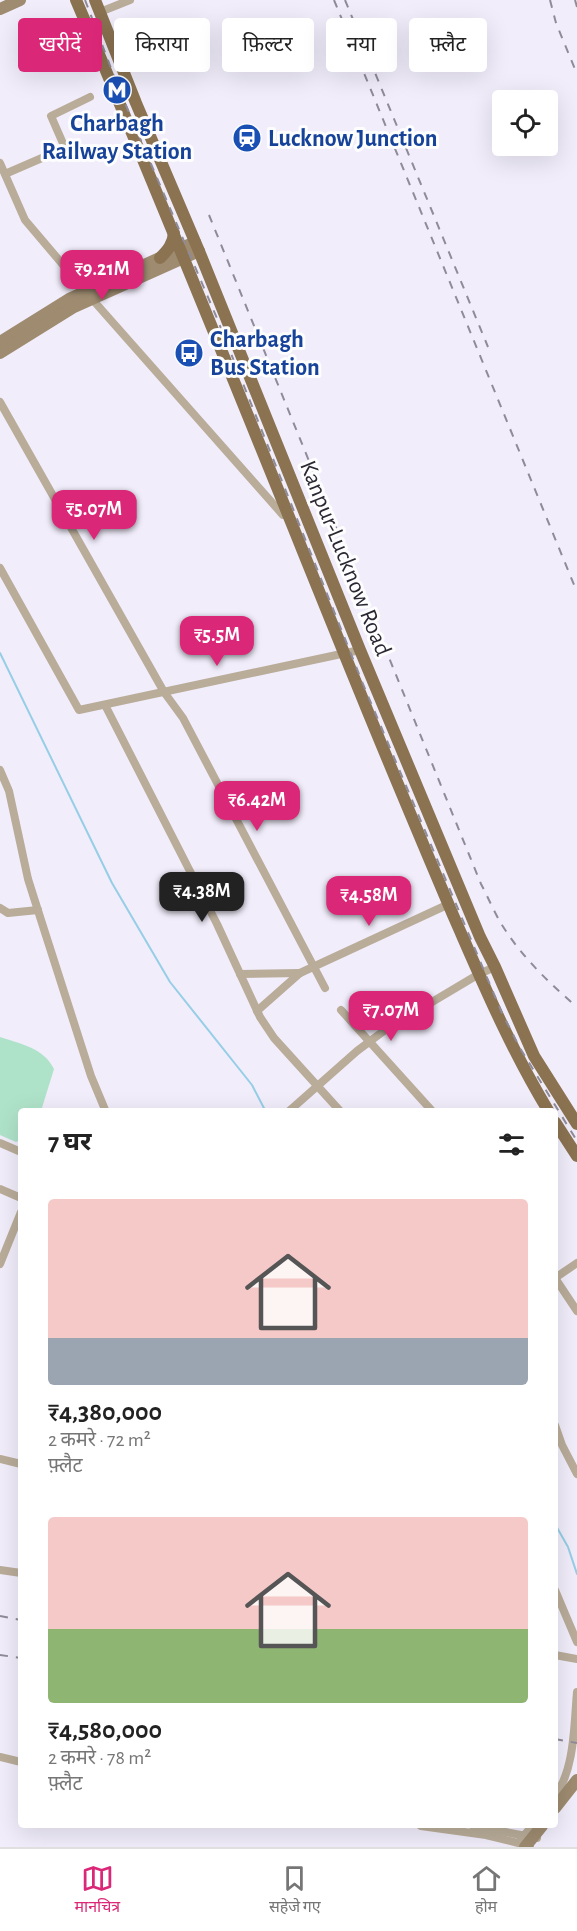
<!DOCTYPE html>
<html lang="hi">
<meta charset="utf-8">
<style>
body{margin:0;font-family:"Alegreya Sans","Noto Sans Devanagari",sans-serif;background:#f2f2f2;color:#222;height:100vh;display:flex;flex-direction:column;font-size:22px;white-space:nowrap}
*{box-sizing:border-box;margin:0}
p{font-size:20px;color:#767676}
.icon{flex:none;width:33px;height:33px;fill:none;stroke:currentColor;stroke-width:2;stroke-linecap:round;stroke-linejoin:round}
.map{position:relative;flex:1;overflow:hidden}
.panel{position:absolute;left:18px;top:1108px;width:540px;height:720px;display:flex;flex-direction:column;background:#fff;border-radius:6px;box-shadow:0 6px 24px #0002}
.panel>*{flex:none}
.top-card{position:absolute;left:18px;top:18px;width:542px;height:54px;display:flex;gap:12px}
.tools{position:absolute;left:492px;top:90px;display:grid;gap:12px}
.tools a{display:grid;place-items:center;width:66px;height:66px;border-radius:6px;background:#fff;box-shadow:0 6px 24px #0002;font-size:30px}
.price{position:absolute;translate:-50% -51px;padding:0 14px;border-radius:12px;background:#db2777;color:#fff;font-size:20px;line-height:39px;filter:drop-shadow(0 2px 3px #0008)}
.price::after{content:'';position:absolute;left:50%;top:36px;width:18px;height:14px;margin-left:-9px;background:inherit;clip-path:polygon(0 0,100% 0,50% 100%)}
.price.active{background:#222;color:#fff}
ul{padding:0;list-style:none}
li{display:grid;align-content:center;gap:12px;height:318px;padding:0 30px}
li span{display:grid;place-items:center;height:186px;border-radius:6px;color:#555}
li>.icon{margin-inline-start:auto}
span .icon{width:108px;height:108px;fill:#fffc;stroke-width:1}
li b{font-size:26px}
h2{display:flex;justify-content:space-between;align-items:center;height:72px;padding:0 30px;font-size:26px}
.chip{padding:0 21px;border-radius:6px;background:#fff;box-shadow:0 6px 24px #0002;font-size:21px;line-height:54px}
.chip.active{background:#db2777;color:#fff}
.tabs{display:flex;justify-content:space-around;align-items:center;height:84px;border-top:2px solid #e0e0e0;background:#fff;font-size:16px;color:#767676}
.tabs a{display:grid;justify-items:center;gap:3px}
.tabs .active{color:#db2777}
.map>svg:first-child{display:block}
.green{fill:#afe3c9}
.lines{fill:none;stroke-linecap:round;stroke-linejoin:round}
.stream{stroke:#96cee6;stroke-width:2}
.street{stroke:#b9ac99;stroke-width:8}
.secondary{stroke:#9e8b70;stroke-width:12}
.primary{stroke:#8b7351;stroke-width:12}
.rail{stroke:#8f8b98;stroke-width:2;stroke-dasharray:8 8;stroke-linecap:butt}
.secondary-bridge{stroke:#9e8b70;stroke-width:12}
.labels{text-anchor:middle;stroke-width:6;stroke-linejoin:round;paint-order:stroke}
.transit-label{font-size:24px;font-weight:bold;fill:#164399;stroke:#fdfdfd;text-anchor:start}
.street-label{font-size:24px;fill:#2b2733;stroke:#fdfdfd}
</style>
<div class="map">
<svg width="577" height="1847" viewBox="0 0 577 1847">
<rect width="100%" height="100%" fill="#f1edfb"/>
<path class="green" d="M0 1037C21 1044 44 1048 54 1069L41 1111 21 1112V1140L16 1142 0 1135Z"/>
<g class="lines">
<g class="stream">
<polyline points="0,653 112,883 170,982 252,1085 266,1112"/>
<polyline points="555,1524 568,1547 577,1574"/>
</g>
<g class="street">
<polyline points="100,12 130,0"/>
<polyline points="0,163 25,220 92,299 283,515 287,514"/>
<polyline points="5,174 65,148 51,116 90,97"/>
<polyline points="0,402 164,692 183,718 325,988"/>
<polyline points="0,568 79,710 360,650"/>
<polyline points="105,705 217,924 260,1017 274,1038 341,1112"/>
<polyline points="0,770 9,791 28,879 41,920 91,1076 106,1112"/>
<polyline points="0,908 8,913 38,910"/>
<polyline points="240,974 300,973"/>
<polyline points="341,1010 433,1112"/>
<polyline points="257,1011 300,973 449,904"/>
<polyline points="288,1112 357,1051 385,1030 479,974 495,967"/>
<polyline points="0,1143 21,1152"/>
<polyline points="0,1189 21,1198"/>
<polyline points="0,1264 21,1212"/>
<polyline points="555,1278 577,1311"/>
<polyline points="555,1278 577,1263"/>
<polyline points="555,1425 562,1445 577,1474"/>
<polyline points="0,1459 21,1464"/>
<polyline points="0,1570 21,1573"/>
<polyline points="555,1590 577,1642"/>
<polyline points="555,1655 577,1659"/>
<polyline points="0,1757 21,1762"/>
<path d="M555 1796C575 1769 574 1724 577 1692"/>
<polyline points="421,1826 486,1835 530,1846"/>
<polyline points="473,1826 537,1838"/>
<polyline points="521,1839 532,1826"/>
</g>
<g class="secondary">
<polyline points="0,9 20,0"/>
<polyline points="0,342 69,299 195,242"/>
<polyline points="0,353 74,307 199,251"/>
</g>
<g class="primary">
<path d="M76 0C172 225 263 453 355 680 387 759 420 837 453 915 483 983 510 1048 549 1112"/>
<polyline points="95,0 136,103 199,251 360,650 480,937 495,967 534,1056 577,1124"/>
<path d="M160 258C168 250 173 244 174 233"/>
<polyline points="555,1122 577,1156"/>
</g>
<g class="rail">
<polyline points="85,0 119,89 216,316 363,684 502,1013 520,1048 577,1141"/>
<polyline points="334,0 577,592"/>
<polyline points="345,0 488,347"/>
<polyline points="550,0 556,23 577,74"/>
<polyline points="575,0 577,7"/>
<path d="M209 215 481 884C488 897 494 912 502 925 522 957 549 983 577 1007"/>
<polyline points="0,1616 21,1620"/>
<polyline points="0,1655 21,1658"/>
<polyline points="555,1739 577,1743"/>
</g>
<g class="secondary-bridge">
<polyline points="555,1808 577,1780"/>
<polyline points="525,1847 542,1826"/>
</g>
</g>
<defs>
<g id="metro-disc" transform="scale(1.5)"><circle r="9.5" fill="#1a4fb4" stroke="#fdfdfd"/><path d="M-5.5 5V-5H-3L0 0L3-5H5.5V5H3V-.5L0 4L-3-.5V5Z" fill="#fff"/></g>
<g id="station-disc" transform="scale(1.5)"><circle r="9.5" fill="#1a4fb4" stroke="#fdfdfd"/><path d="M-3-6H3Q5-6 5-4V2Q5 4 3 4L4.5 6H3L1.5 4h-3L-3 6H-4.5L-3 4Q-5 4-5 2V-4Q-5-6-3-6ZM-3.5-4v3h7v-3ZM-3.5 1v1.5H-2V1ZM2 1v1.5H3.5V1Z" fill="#fff"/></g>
<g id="bus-disc" transform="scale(1.5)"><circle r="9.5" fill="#1a4fb4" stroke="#fdfdfd"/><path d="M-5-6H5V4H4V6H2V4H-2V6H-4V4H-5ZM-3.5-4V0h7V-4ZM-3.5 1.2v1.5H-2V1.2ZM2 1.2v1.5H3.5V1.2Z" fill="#fff"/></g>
</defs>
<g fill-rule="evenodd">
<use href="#metro-disc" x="117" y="90"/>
<use href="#station-disc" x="247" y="138"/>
<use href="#bus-disc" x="189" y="353"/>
</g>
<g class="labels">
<g class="transit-label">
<text x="117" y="131" text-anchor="middle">Charbagh<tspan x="117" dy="28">Railway Station</tspan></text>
<text x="268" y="146">Lucknow Junction</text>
<text x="210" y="347">Charbagh<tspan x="210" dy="28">Bus Station</tspan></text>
</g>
<g class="street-label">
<text transform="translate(346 558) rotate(68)" y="8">Kanpur-Lucknow Road</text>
</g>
</g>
</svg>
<div class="tools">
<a><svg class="icon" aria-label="locate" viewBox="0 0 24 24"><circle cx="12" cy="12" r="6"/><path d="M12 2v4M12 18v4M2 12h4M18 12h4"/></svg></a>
</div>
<b class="price" style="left:102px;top:301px">₹9.21M</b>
<b class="price" style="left:94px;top:541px">₹5.07M</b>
<b class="price" style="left:217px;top:667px">₹5.5M</b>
<b class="price" style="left:257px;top:832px">₹6.42M</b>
<b class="price active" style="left:202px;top:923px">₹4.38M</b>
<b class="price" style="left:369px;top:927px">₹4.58M</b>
<b class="price" style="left:391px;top:1042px">₹7.07M</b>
<div class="top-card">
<a class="chip active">खरीदें</a>
<a class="chip">किराया</a>
<a class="chip">फ़िल्टर</a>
<a class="chip">नया</a>
<a class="chip">फ़्लैट</a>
</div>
<section class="panel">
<h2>7 घर<svg class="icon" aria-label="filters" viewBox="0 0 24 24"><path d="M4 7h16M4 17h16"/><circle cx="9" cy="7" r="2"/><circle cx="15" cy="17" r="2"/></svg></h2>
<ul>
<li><span style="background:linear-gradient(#f6c9c9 75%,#9aa5b1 0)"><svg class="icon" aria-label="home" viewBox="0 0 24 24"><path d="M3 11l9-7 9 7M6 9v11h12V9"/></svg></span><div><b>₹4,380,000</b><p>2 कमरे · 72 m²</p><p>फ़्लैट</p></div></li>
<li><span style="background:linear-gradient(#f6c9c9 60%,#8fb573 0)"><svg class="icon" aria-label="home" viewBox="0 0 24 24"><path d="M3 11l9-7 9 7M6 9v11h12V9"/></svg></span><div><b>₹4,580,000</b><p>2 कमरे · 78 m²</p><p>फ़्लैट</p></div></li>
</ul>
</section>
</div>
<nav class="tabs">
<a class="active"><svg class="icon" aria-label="map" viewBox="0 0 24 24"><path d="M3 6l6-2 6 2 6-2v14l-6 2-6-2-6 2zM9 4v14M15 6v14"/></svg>मानचित्र</a>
<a><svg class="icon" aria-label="saved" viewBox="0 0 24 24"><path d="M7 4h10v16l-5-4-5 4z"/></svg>सहेजे गए</a>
<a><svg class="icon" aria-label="home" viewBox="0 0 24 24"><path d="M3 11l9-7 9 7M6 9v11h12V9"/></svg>होम</a>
</nav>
